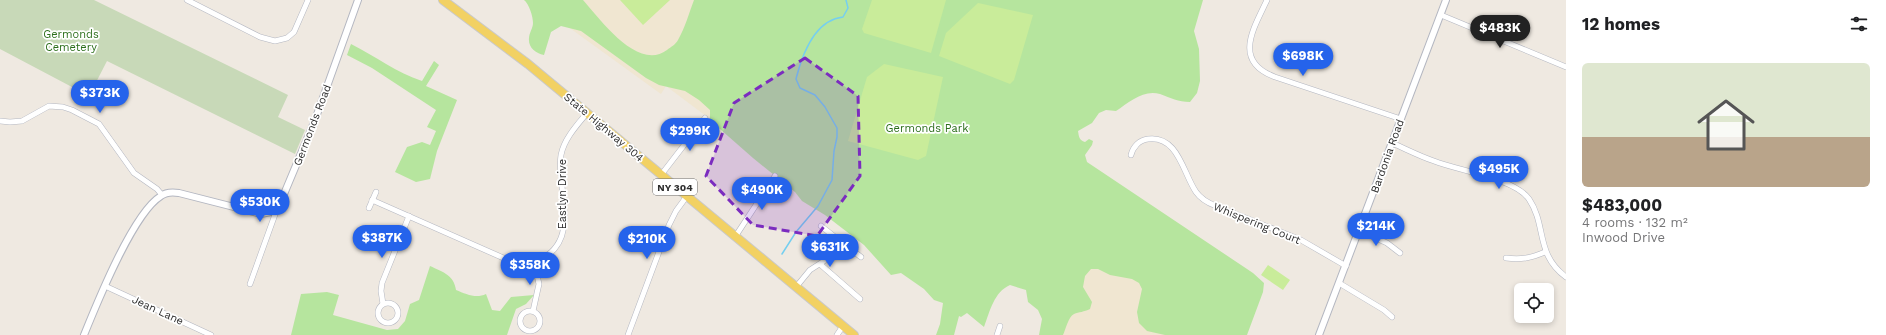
<!DOCTYPE html>
<meta charset="utf-8">
<style>
body{margin:0;font-family:"Work Sans",sans-serif;background:#f2f2f2;color:#202124;height:100vh;display:flex;flex-direction:column;font-size:15px;white-space:nowrap}
*{box-sizing:border-box;margin:0}
p{font-size:13px;color:#757577}
.icon{flex:none;width:22px;height:22px;fill:none;stroke:currentColor;stroke-width:2;stroke-linecap:round;stroke-linejoin:round}
.map{position:relative;flex:1;overflow:hidden}
.side{display:flex;flex-direction:column;background:#fff;width:320px}
.side>*{flex:none}
.tools{position:absolute;left:1514px;top:283px;display:grid;gap:8px}
.tools a{display:grid;place-items:center;width:40px;height:40px;border-radius:6px;background:#fff;box-shadow:0 2px 6px #0003;font-size:20px}
.price{position:absolute;translate:-50% -34px;padding:0 9px;border-radius:14px;background:#2563eb;color:#fff;font-size:13px;line-height:26px;filter:drop-shadow(0 1px 2px #0008)}
.price::after{content:'';position:absolute;left:50%;top:24px;width:12px;height:9px;margin-left:-6px;background:inherit;clip-path:polygon(0 0,100% 0,50% 100%)}
.price.active{background:#222;color:#fff}
ul{padding:0;list-style:none}
li{display:grid;align-content:center;gap:8px;height:212px;padding:0 16px}
li span{display:grid;place-items:center;height:124px;border-radius:6px;color:#555}
li>.icon{margin-inline-start:auto}
span .icon{width:72px;height:72px;fill:#fffc;stroke-width:1}
li b{font-size:17px}
h2{display:flex;justify-content:space-between;align-items:center;height:48px;padding:0 16px;font-size:17px}
main{display:flex;flex:1;min-height:0}
.map>svg:first-child{display:block}
.education{fill:#f0e6d1}
.green{fill:#b6e59e}
.cemetery{fill:#c8d9b8}
.pitch{fill:#c9ec9a}
.lines{fill:none;stroke-linecap:round;stroke-linejoin:round}
.stream{stroke:#75cff0;stroke-width:1.5}
.minor-casing{stroke:#b4b7c1;stroke-width:6}
.tertiary-casing{stroke:#b4b7c1;stroke-width:8}
.primary-casing{stroke:#c9c9c9;stroke-width:10}
.minor{stroke:#fff;stroke-width:5}
.tertiary{stroke:#fff;stroke-width:6}
.primary{stroke:#f2d163;stroke-width:8}
.marked{fill:#7b2cbf;fill-opacity:0.2;stroke:#7b2cbf;stroke-width:3;stroke-dasharray:8 5;stroke-linejoin:round}
.labels{text-anchor:middle;stroke-width:3.5;stroke-linejoin:round;paint-order:stroke}
.shield{fill:#fff;stroke:#6d6d6d;stroke-width:1}
.shield-label{font-size:10px;font-weight:bold;fill:#2e2e2e}
.park-label{font-size:11px;fill:#2c6e1b;stroke:#fff}
.street-label{font-size:11px;fill:#2e2e2e;stroke:#fff}
</style>
<main>
<div class="map">
<svg width="1566" height="335" viewBox="0 0 1566 335">
<rect width="100%" height="100%" fill="#efe9e1"/>
<g class="education">
<polygon points="531,0 697,0 720,107 710,119 666,86 661,94"/>
<polygon points="1113,182 1245,335 1052,335"/>
</g>
<g class="green">
<path d="M524 0H583C600 19 638 72 667 50 671 47 676 44 678 40 685 28 689 13 694 0H1203L1194 31 1199 49 1200 81 1197 93 1190 102C1178 102 1171 98 1160 94 1144 89 1129 102 1116 111L1106 110 1099 113 1092 123 1078 131C1079 137 1079 140 1085 142L1089 139 1093 141 1092 145 1085 155 1087 162 1253 273 1264 283 1263 292 1247 335H1165L1147 331 1139 323 1137 312 1142 289 1139 283 1132 279 1110 275 1098 269H1091L1085 276 1083 287 1092 302 1090 309C1084 312 1079 312 1074 314 1068 317 1066 329 1063 335H1039L1042 319 1038 310 1028 302 1026 290 1010 285C994 292 990 311 984 327L967 313 961 317 959 316 954 335H936L940 324 943 303 934 300 924 289 901 273 891 275 864 245 825 215 802 201 795 192 753 158 712 122 710 119V110L699 100 685 91 659 85 646 78 581 31 561 26 551 32 544 55C535 53 528 47 529 38 529 33 533 28 533 23 533 16 529 4 524 0Z"/>
<path d="M351 44C375 56 397 73 422 81L434 61 439 65 426 86 457 100 437 151 430 179 416 182 395 172 407 147 422 142 430 145 436 131 427 127 436 110 372 68 347 55Z"/>
<path d="M430 266C443 272 454 275 456 290 466 294 476 299 486 294L492 310 500 311 511 297 534 295 526 304 516 309 507 335H291L301 294 327 292 339 295 333 315 387 330 398 329 405 321 410 304 419 300Z"/>
</g>
<polygon class="cemetery" points="0,0 94,0 288,95 278,117 305,130 295,154 107,61 89,96 0,49"/>
<g class="pitch">
<polygon points="620,0 670,0 643,25"/>
<polygon points="872,0 946,0 931,53 864,33 862,29"/>
<polygon points="978,3 1033,15 1014,80 1010,84 939,56 946,33"/>
<polygon points="884,64 943,77 926,156 918,160 848,141 867,77"/>
<polygon points="1268,265 1290,280 1283,290 1261,275"/>
</g>
<g class="lines">
<path class="stream" d="M782 254 796 232 818 206 832 180 834 151 837 137V128L825 107 815 95 800 88 796 79C802 55 814 20 843 17L848 8 846 0"/>
<g class="minor-casing">
<g id="minor">
<polyline points="187,0 260,37 275,41 287,38 294,32 308,0"/>
<path d="M1267 0C1254 28 1232 61 1275 77L1401 119"/>
<polyline points="1441,15 1566,67"/>
<polyline points="0,121 10,122 22,121 49,106 63,107 72,110 99,124 134,173 157,189 162,195"/>
<path d="M1392 143C1406 149 1419 156 1434 161 1459 171 1514 178 1529 199 1547 226 1535 254 1566 277"/>
<path d="M1131 155C1133 147 1139 140 1148 139 1178 135 1183 173 1196 192 1201 199 1208 203 1216 206L1301 240 1346 266"/>
<polyline points="661,175 705,118"/>
<path d="M372 200 508 260C520 264 532 264 543 258 581 237 556 187 561 155 564 139 577 125 587 113"/>
<polyline points="369,208 376,192"/>
<polyline points="821,226 840,241"/>
<polyline points="1360,231 1387,243 1400,253"/>
<polyline points="735,237 775,176"/>
<path d="M1506 258C1521 260 1531 258 1545 252"/>
<polyline points="821,265 860,299"/>
<polyline points="1339,283 1384,310 1392,317"/>
<polyline points="250,284 277,209"/>
<polyline points="105,286 211,335"/>
<polyline points="796,287 810,270 824,261 840,241 861,257"/>
<circle cx="388" cy="313" r="10"/>
<polyline points="383,304 381,291 382,283 409,216"/>
<circle cx="530" cy="321" r="10"/>
<polyline points="533,311 539,284 534,262"/>
<polyline points="628,335 669,225 676,211 687,196"/>
<polyline points="837,335 843,326"/>
<polyline points="997,335 1000,326"/>
</g>
</g>
<g class="tertiary-casing">
<g id="tertiary">
<path d="M84 335C97 303 133 213 161 196 166 192 173 192 179 193L261 214 271 212 279 206 315 120 358 0"/>
<polyline points="1319,335 1446,0"/>
</g>
</g>
<g class="primary-casing">
<polyline id="primary" points="443,0 528,64 854,335"/>
</g>
<use href="#minor" class="minor"/>
<use href="#tertiary" class="tertiary"/>
<use href="#primary" class="primary"/>
</g>
<path class="marked" d="M805 58 858 96 860 176 817 236 753 225 706 176 734 103Z"/>
<g class="labels">
<rect class="shield" x="653" y="179" width="44" height="16" rx="3"/>
<g class="shield-label">
<text x="675" y="191">NY 304</text>
</g>
<g class="park-label">
<text x="71" y="38">Germonds<tspan x="71" dy="13">Cemetery</tspan></text>
<text x="927" y="132">Germonds Park</text>
</g>
<g class="street-label">
<text transform="translate(312 125) rotate(-69)" y="4">Germonds Road</text>
<text transform="translate(604 127) rotate(40)" y="4">State Highway 304</text>
<text transform="translate(1387 156) rotate(-70)" y="4">Bardonia Road</text>
<text transform="translate(562 194) rotate(-90)" y="4">Eastlyn Drive</text>
<text transform="translate(1257 223) rotate(22)" y="4">Whispering Court</text>
<text transform="translate(158 310) rotate(25)" y="4">Jean Lane</text>
</g>
</g>
</svg>
<div class="tools">
<a><svg class="icon" aria-label="locate" viewBox="0 0 24 24"><circle cx="12" cy="12" r="6"/><path d="M12 2v4M12 18v4M2 12h4M18 12h4"/></svg></a>
</div>
<b class="price active" style="left:1500px;top:49px">$483K</b>
<b class="price" style="left:1303px;top:77px">$698K</b>
<b class="price" style="left:100px;top:114px">$373K</b>
<b class="price" style="left:690px;top:152px">$299K</b>
<b class="price" style="left:1499px;top:190px">$495K</b>
<b class="price" style="left:762px;top:211px">$490K</b>
<b class="price" style="left:260px;top:223px">$530K</b>
<b class="price" style="left:1376px;top:247px">$214K</b>
<b class="price" style="left:382px;top:259px">$387K</b>
<b class="price" style="left:647px;top:260px">$210K</b>
<b class="price" style="left:830px;top:268px">$631K</b>
<b class="price" style="left:530px;top:286px">$358K</b>
</div>
<section class="side">
<h2>12 homes<svg class="icon" aria-label="filters" viewBox="0 0 24 24"><path d="M4 7h16M4 17h16"/><circle cx="9" cy="7" r="2"/><circle cx="15" cy="17" r="2"/></svg></h2>
<ul>
<li><span style="background:linear-gradient(#dfe7d0 60%,#b9a48a 0)"><svg class="icon" aria-label="home" viewBox="0 0 24 24"><path d="M3 11l9-7 9 7M6 9v11h12V9"/></svg></span><div><b>$483,000</b><p>4 rooms · 132 m²</p><p>Inwood Drive</p></div></li>
</ul>
</section>
</main>
